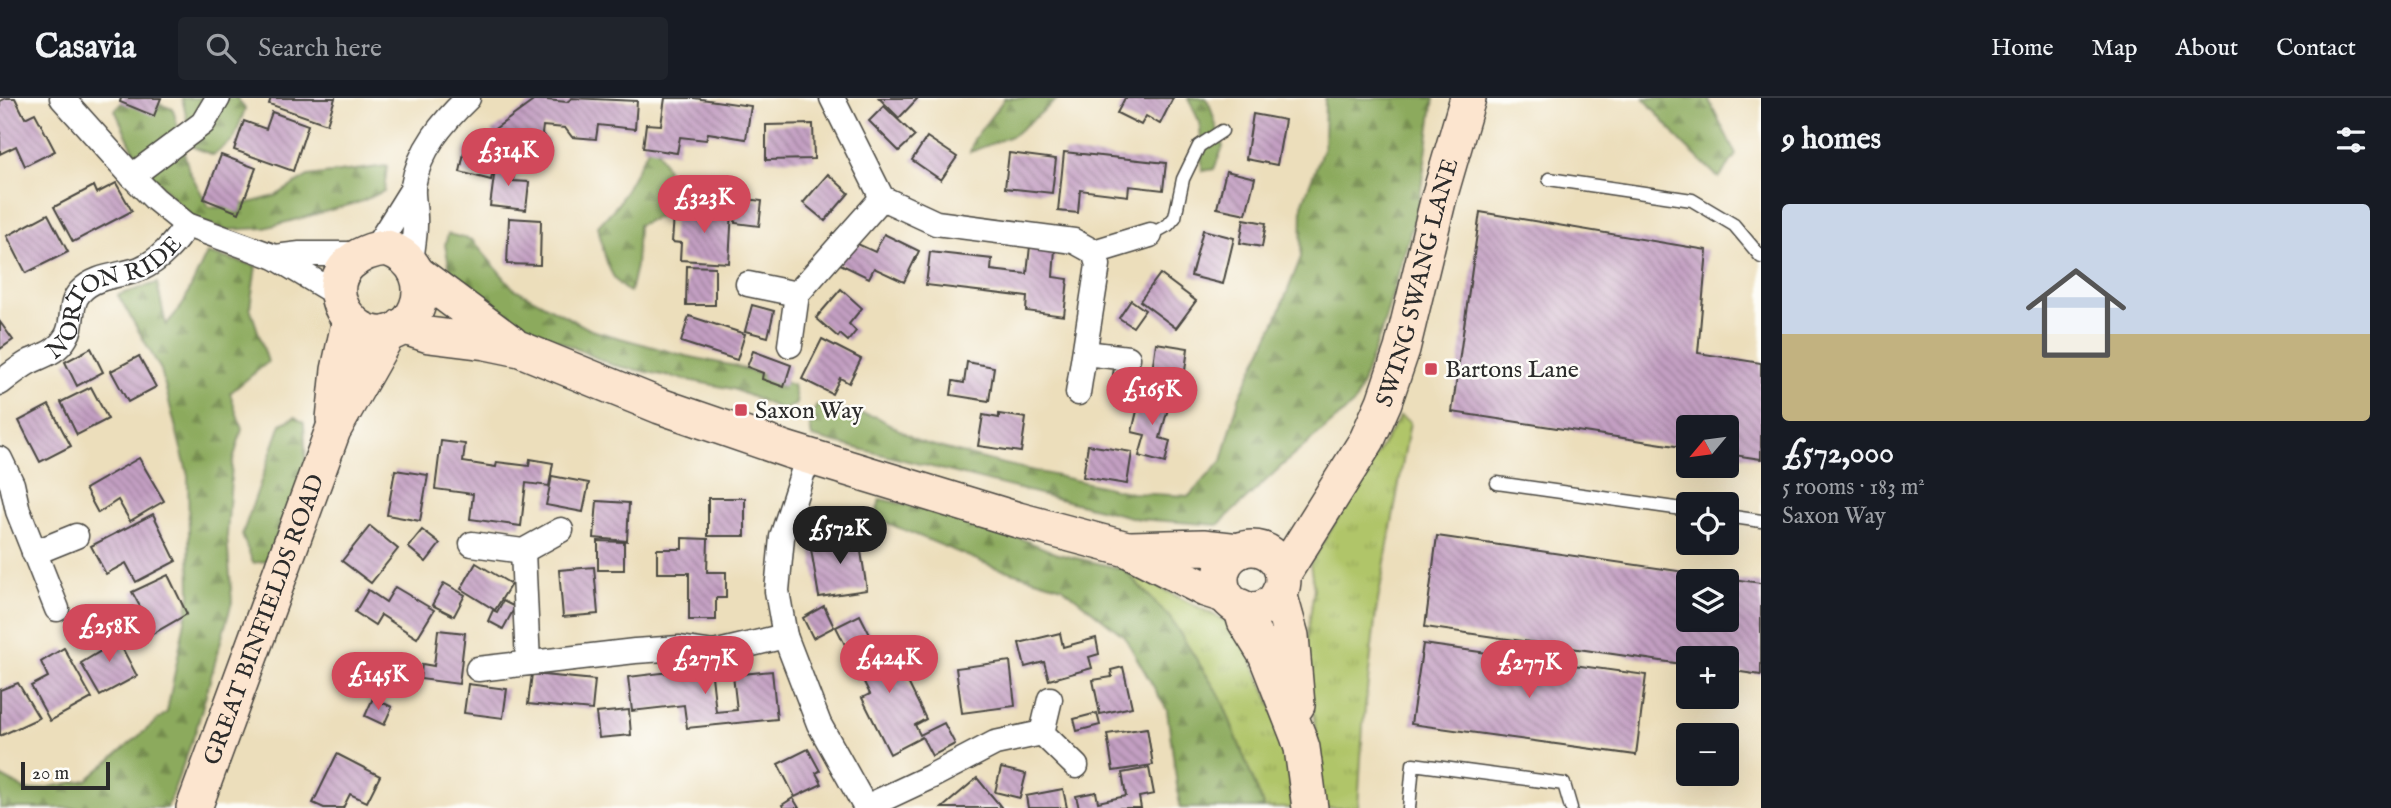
<!DOCTYPE html>
<meta charset="utf-8">
<style>
body{margin:0;font-family:"IM FELL English",serif;background:#20242c;color:#f1f3f6;height:100vh;display:flex;flex-direction:column;font-size:26px;white-space:nowrap}
*{box-sizing:border-box;margin:0}
p{font-size:23px;color:#9ea1a6}
.icon{flex:none;width:38px;height:38px;fill:none;stroke:currentColor;stroke-width:2;stroke-linecap:round;stroke-linejoin:round}
.map{position:relative;flex:1;overflow:hidden}
.sheet{display:flex;flex-direction:column;background:#171b24;width:630px}
.sheet>*{flex:none}
.needle{width:46px;rotate:241deg}
.buttons{position:absolute;left:1676px;top:317px;display:grid;gap:14px}
.buttons a{display:grid;place-items:center;width:63px;height:63px;border-radius:7px;background:#171b24;box-shadow:0 7px 28px #0002;font-size:35px}
.scale{position:absolute;left:21px;bottom:18px;width:89px;box-sizing:border-box;padding-left:7px;border:4px solid #2b2b2b;border-top:0;font-size:19px;line-height:24px;white-space:nowrap;color:#2b2b2b;-webkit-text-stroke:5px #fdfcf7;paint-order:stroke}
.price{position:absolute;translate:-50% -60px;padding:0 16px;border-radius:24px;background:#d1495b;color:#fff;font-size:23px;line-height:46px;filter:drop-shadow(0 2px 4px #0008)}
.price::after{content:'';position:absolute;left:50%;top:42px;width:21px;height:16px;margin-left:-10px;background:inherit;clip-path:polygon(0 0,100% 0,50% 100%)}
.price.on{background:#222;color:#fff}
ul{padding:0;list-style:none}
li{display:grid;align-content:center;gap:14px;height:371px;padding:0 21px}
li span{display:grid;place-items:center;height:217px;border-radius:7px;color:#555}
li>.icon{margin-inline-start:auto}
span .icon{width:126px;height:126px;fill:#fffc;stroke-width:1}
li b{font-size:30px}
h2{display:flex;justify-content:space-between;align-items:center;height:84px;padding:0 21px;font-size:30px}
header{display:flex;align-items:center;gap:42px;box-sizing:border-box;height:98px;padding:0 35px;background:#171b24;border-bottom:2px solid #363941}
header strong{font-size:33px}
nav{display:flex;gap:38px;margin-inline-start:auto;font-size:24px}
.search{width:490px;height:63px;background:#20242c;display:flex;align-items:center;gap:18px;box-sizing:border-box;padding:0 24px;border-radius:7px;color:#9ea1a6;font-size:26px}
main{display:flex;flex:1;min-height:0}
.map>svg:first-child{display:block}
.grass{fill:url(#grass-tufts);stroke:#6e784a;stroke-width:2}
.forest{fill:url(#forest-firs);stroke:#5c6a44;stroke-width:2}
.building{fill:url(#building-back-hatch);fill-rule:evenodd}
.lines{fill:none;stroke-linecap:round;stroke-linejoin:round}
.lane-casing{stroke:#484641;stroke-width:15}
.street-casing{stroke:#484641;stroke-width:27}
.secondary-casing{stroke:#484641;stroke-width:38}
.lane{stroke:#fff;stroke-width:12}
.street{stroke:#fff;stroke-width:24}
.secondary{stroke:#fce5cf;stroke-width:35}
.poi-dot{fill:#d1495b;stroke:#fdfcf7;stroke-width:2.5}
.labels{text-anchor:middle;stroke-width:5;stroke-linejoin:round;paint-order:stroke}
.street-label{font-size:24px;fill:#2b2b2b;stroke:#fdfcf7}
.poi-label{font-size:24px;fill:#2b2b2b;stroke:#fdfcf7;text-anchor:start}
</style>
<header>
<strong>Casavia</strong>
<div class="search"><svg class="icon" aria-label="search" viewBox="0 0 24 24"><circle cx="10" cy="10" r="6"/><path d="M15 15l6 6"/></svg>Search here</div>
<nav><a>Home</a><a>Map</a><a>About</a><a>Contact</a></nav>
</header>
<main>
<div class="map">
<svg width="1761" height="710" viewBox="0 0 1761 710">
<defs>
<pattern id="grass-tufts" width="24" height="20" patternUnits="userSpaceOnUse" patternTransform="scale(1.75)"><rect width="24" height="20" fill="#b0c569"/><path d="M3 7l-1-3M5 7V3M7 7l1-3M15 17l-1-3M17 17v-4M19 17l1-3" fill="none" stroke="#98a95b"/></pattern>
<pattern id="forest-firs" width="22" height="20" patternUnits="userSpaceOnUse" patternTransform="scale(1.75)"><rect width="22" height="20" fill="#8caa5d"/><path d="M5 1l3.5 6h-7zM16 11l3.5 6h-7z" fill="#738b4d"/></pattern>
<pattern id="building-back-hatch" width="6" height="6" patternUnits="userSpaceOnUse" patternTransform="scale(1.75)"><rect width="6" height="6" fill="#c39fc2"/><path d="M-1 5l2 2M0 0l6 6M5-1l2 2" fill="none" stroke="#9f829e"/></pattern>
</defs>
<rect width="100%" height="100%" fill="#fdfcf7"/>
<filter id="ink" filterUnits="userSpaceOnUse"><feTurbulence type="fractalNoise" baseFrequency=".0143" numOctaves="2"/><feDisplacementMap in="SourceGraphic" scale="14" xChannelSelector="R" yChannelSelector="G"/><feConvolveMatrix kernelMatrix="1 2 1 2 8 2 1 2 1" color-interpolation-filters="sRGB"/></filter>
<filter id="wash" filterUnits="userSpaceOnUse"><feTurbulence type="fractalNoise" baseFrequency=".00686" numOctaves="4" result="noise"/><feDisplacementMap in="SourceGraphic" scale="28" xChannelSelector="R" yChannelSelector="G"/><feGaussianBlur stdDeviation="1.57" result="paint"/><feColorMatrix in="noise" values="0 0 0 0 0 0 0 0 0 0 0 0 0 0 0 0 0 1.4 0 .05"/><feComposite in="paint" operator="in"/></filter>
<g filter="url(#wash)">
<rect width="100%" height="100%" fill="#ecdebb"/>
<g class="grass">
<polygon points="1400,318 1410,324 1376,514 1363,628 1358,710 1320,710 1317,646 1306,548 1314,491 1310,466"/>
<polygon points="1123,471 1237,529 1285,637 1292,710 1264,710 1221,600 1170,520"/>
</g>
<g class="forest">
<polygon points="126,0 141,0 173,11 189,73 209,109 230,110 275,98 308,78 387,68 384,93 360,104 265,130 225,132 191,120 137,60 115,12"/>
<polygon points="182,0 237,0 245,11 234,41 213,57 193,49"/>
<polygon points="1005,0 1059,0 1014,37 970,54 974,41"/>
<polygon points="1188,0 1206,0 1210,8 1223,49 1214,71 1202,73 1200,25"/>
<polygon points="1325,0 1434,0 1419,105 1383,228 1355,305 1287,363 1218,427 1139,421 812,339 809,323 817,307 877,319 920,344 995,364 1132,395 1189,398 1222,363 1239,300 1276,222 1301,159 1302,107 1324,48"/>
<polygon points="1644,0 1708,0 1736,57 1719,80 1682,45"/>
<path d="M653 42 669 76 700 82 709 99 638 127 636 168 630 194C608 185 602 148 598 128L618 106Z"/>
<polygon points="448,136 472,142 513,190 591,232 686,258 735,268 793,287 797,306 783,312 733,291 612,267 544,236 485,205 451,176 445,147"/>
<polygon points="207,155 256,168 250,209 268,264 230,295 242,331 232,366 227,438 232,504 196,632 167,710 0,710 0,678 28,693 87,682 167,614 190,497 188,378 161,272 118,197 157,185 166,227 182,208"/>
<polygon points="295,319 304,325 306,370 266,463 253,465 242,437 281,326"/>
<polygon points="880,401 978,423 1058,456 1123,471 1170,520 1221,600 1264,710 1180,710 1167,612 1124,538 1062,489 994,469 875,420"/>
</g>
<g id="blocks">
<g class="building">
<polygon points="6,0 15,0 25,20 35,15 55,53 25,68 16,48 0,56 0,3"/>
<polygon points="121,0 161,0 154,18 120,4"/>
<polygon points="271,0 335,0 327,26 269,6"/>
<polygon points="572,0 637,3 635,31 598,27 596,41 572,39 565,30 543,28 542,36 549,44 517,68 492,33 536,1 567,4"/>
<polygon points="665,0 694,0 751,8 746,41 708,35 706,42 680,39 677,55 643,50 646,26 661,27"/>
<polygon points="879,0 918,0 899,20"/>
<polygon points="1125,0 1173,0 1160,26 1146,18 1141,27 1117,15"/>
<polygon points="884,8 915,38 899,53 869,23"/>
<polygon points="272,14 308,27 293,73 234,52 244,23 266,31"/>
<polygon points="1253,16 1285,22 1277,67 1246,61"/>
<polygon points="813,26 814,61 766,62 766,27"/>
<polygon points="927,39 957,59 941,82 912,62"/>
<polygon points="465,50 497,57 491,82 460,74"/>
<polygon points="1064,54 1166,65 1163,92 1129,88 1128,98 1080,92 1078,115 1058,113"/>
<polygon points="1009,55 1056,61 1052,95 1005,90"/>
<polygon points="221,57 256,70 239,115 204,101"/>
<polygon points="496,63 515,66 513,83 529,84 526,112 490,108"/>
<polygon points="1226,73 1255,80 1246,116 1217,110"/>
<polygon points="828,76 849,95 825,123 803,105"/>
<polygon points="116,85 132,113 73,144 54,109 94,88 97,95"/>
<polygon points="738,100 762,103 759,128 735,125"/>
<polygon points="689,109 732,112 729,165 680,162 681,145 672,144 674,118 688,118"/>
<polygon points="1480,114 1707,152 1698,255 1761,265 1761,361 1727,356 1727,329 1689,329 1689,350 1452,314"/>
<polygon points="48,116 68,154 26,175 7,138"/>
<polygon points="509,120 541,122 540,167 507,166"/>
<polygon points="1244,121 1266,125 1262,149 1240,145"/>
<polygon points="1203,132 1234,140 1223,186 1191,178"/>
<polygon points="884,136 919,153 904,184 874,170 869,180 838,165 849,142 875,154"/>
<polygon points="1030,148 1055,151 1053,179 1068,181 1064,218 1026,213 1027,199 926,187 930,154 992,161 991,172 1027,176"/>
<polygon points="687,168 715,169 715,207 686,207"/>
<polygon points="1160,176 1196,203 1176,230 1140,203"/>
<polygon points="841,191 862,210 849,226 856,233 848,243 840,236 838,239 816,220"/>
<polygon points="1131,202 1145,212 1133,229 1119,220"/>
<polygon points="752,207 774,213 768,239 745,233"/>
<polygon points="689,218 745,236 737,262 681,244"/>
<polygon points="0,224 13,242 0,251"/>
<polygon points="822,241 861,261 849,285 840,280 832,296 802,281"/>
<polygon points="1156,245 1188,250 1183,288 1134,281 1132,296 1111,293 1114,269 1152,274"/>
<polygon points="91,250 103,274 77,288 65,264"/>
<polygon points="753,253 791,267 784,289 762,281 763,275 747,269"/>
<polygon points="139,258 156,289 128,304 111,273"/>
<polygon points="967,264 994,269 989,303 951,297 953,283 964,285"/>
<polygon points="91,289 108,321 77,337 61,304"/>
<polygon points="1141,296 1170,303 1160,340 1170,343 1165,365 1139,358 1145,337 1132,334"/>
<polygon points="49,307 71,348 40,364 19,323"/>
<polygon points="999,316 1026,320 1021,354 978,348 983,317 999,320"/>
<polygon points="441,343 465,346 463,364 496,369 497,364 529,368 530,361 553,365 549,388 526,385 521,428 470,421 473,396 435,391"/>
<polygon points="1088,347 1132,354 1127,386 1083,379"/>
<polygon points="139,360 164,403 130,423 118,402 98,415 85,391"/>
<polygon points="395,372 428,377 420,423 387,417"/>
<polygon points="552,378 589,385 583,414 546,407"/>
<rect x="708" y="400" width="37" height="38"/>
<polygon points="597,403 629,405 627,443 594,440"/>
<polygon points="153,416 176,463 136,484 126,465 106,476 91,448"/>
<polygon points="370,428 398,451 371,485 342,463"/>
<polygon points="422,432 440,446 426,464 408,449"/>
<polygon points="858,434 867,492 819,499 811,451 827,448 826,439"/>
<path d="M1437 438 1761 485V577L1727 572V560H1689V567L1425 529ZM1689 483H1727V522H1689Z"/>
<polygon points="682,440 708,441 707,474 726,474 726,500 716,500 716,522 689,522 689,475 657,475 657,451 682,451"/>
<polygon points="598,443 624,444 624,472 598,472"/>
<polygon points="476,465 511,486 495,512 461,491"/>
<polygon points="594,469 598,516 563,519 559,472"/>
<polygon points="168,477 187,516 135,546 123,524 143,514 132,494"/>
<polygon points="444,485 465,497 454,518 432,507"/>
<polygon points="395,489 434,512 417,540 381,517 375,527 355,514 368,492 386,504"/>
<polygon points="503,503 515,509 503,531 488,523 493,512 497,514"/>
<polygon points="824,508 834,529 813,540 803,520"/>
<polygon points="860,517 890,576 901,570 926,621 915,627 920,637 944,625 955,646 932,658 922,639 890,656 862,600 870,596 836,529"/>
<polygon points="110,527 137,578 100,598 81,565 104,551 96,533"/>
<polygon points="438,532 465,535 459,586 420,581 422,566 434,568"/>
<polygon points="1060,535 1063,549 1096,540 1099,556 1089,559 1092,570 1049,582 1044,564 1025,569 1019,545"/>
<polygon points="1423,546 1646,577 1636,657 1411,626"/>
<polygon points="64,550 92,600 50,623 31,588 48,579 41,564"/>
<polygon points="1010,563 1015,608 962,615 956,570"/>
<polygon points="711,569 716,614 737,612 733,577 772,573 777,621 687,630 684,607 632,613 628,579"/>
<polygon points="1123,569 1132,609 1100,616 1093,582 1112,579 1111,572"/>
<polygon points="532,576 595,582 592,612 528,606"/>
<polygon points="18,585 39,620 0,638 0,592"/>
<polygon points="468,586 507,591 503,620 464,615"/>
<polygon points="373,600 392,609 384,627 365,618"/>
<polygon points="629,612 631,637 599,640 596,615"/>
<polygon points="1097,615 1100,627 1077,633 1074,621"/>
<polygon points="1147,630 1153,667 1113,673 1107,636"/>
<polygon points="808,651 820,673 816,675 822,686 795,699 778,666"/>
<polygon points="337,656 380,678 367,704 350,696 343,710 324,710 313,705"/>
<polygon points="1001,670 1026,676 1020,700 995,694"/>
<polygon points="1149,670 1154,696 1139,699 1141,710 1079,710 1076,698 1096,694 1098,704 1126,698 1122,675"/>
<polygon points="977,680 1002,710 942,710"/>
<polygon points="1063,691 1067,710 1028,710 1026,698"/>
<polygon points="793,700 799,710 784,710 782,707"/>
</g>
</g>
</g>
<g filter="url(#ink)">
<use href="#blocks" fill-opacity="0" stroke="#484641" stroke-width="2"/>
<g class="lines">
<g class="lane-casing">
<g id="lane">
<polyline points="1549,81 1692,102 1734,127 1761,159"/>
<polyline points="1150,137 1168,127 1175,119 1183,81 1199,48 1222,33"/>
<polyline points="1497,385 1689,412"/>
<polyline points="1727,418 1761,423"/>
<polyline points="1409,710 1413,666 1564,686 1571,710"/>
</g>
</g>
<g class="street-casing">
<g id="street">
<polyline points="62,0 132,78 155,101 187,127 275,159 338,197"/>
<polyline points="832,0 882,100 936,125 1074,143 1094,154 1098,167 1078,295"/>
<polyline points="132,78 203,25 218,0"/>
<polyline points="375,151 413,90"/>
<polyline points="1094,154 1150,137"/>
<polyline points="275,159 300,156 361,156"/>
<path d="M411 165C412 153 415 139 415 127 416 114 412 100 413 88 419 52 443 24 468 0"/>
<polyline points="748,186 797,196"/>
<polyline points="790,247 797,196 882,100"/>
<polyline points="1085,255 1128,260"/>
<path id="s1" d="M0 285C10 277 20 269 31 263 45 257 58 253 66 239 75 226 68 206 80 194 95 177 121 178 140 171 161 162 174 145 187 127"/>
<polyline points="808,358 782,439 777,493 785,538 819,626 866,710"/>
<polyline points="0,361 12,386 18,413 57,511"/>
<polyline points="472,446 523,453 561,432"/>
<polyline points="523,453 528,565"/>
<polyline points="34,455 76,438"/>
<polyline points="478,571 635,553 680,550 714,555 785,538"/>
<polyline points="1050,601 1042,635 1076,668"/>
<polyline points="866,709 930,679 995,645 1042,635"/>
</g>
</g>
<g class="secondary-casing">
<g id="secondary">
<path d="M387 150C451 173 411 260 360 230 351 224 344 216 340 205 329 173 358 152 387 150Z"/>
<polyline points="418,176 511,245"/>
<polyline points="402,228 429,237 486,244 520,251 660,308 788,352 1018,422 1127,451 1205,491 1224,497"/>
<polyline points="334,321 339,272 350,221"/>
<circle cx="1252" cy="481" r="31"/>
<polyline points="1131,451 1203,449 1239,453"/>
<path id="s2" d="M1283 476 1367 342 1384 304 1402 251 1438 103 1468 0"/>
<polyline points="1279,495 1291,538 1297,607"/>
<polyline points="1241,509 1245,523 1266,557 1298,638 1302,650 1310,710"/>
<path id="s3" d="M194 710 333 332 388 235"/>
</g>
</g>
<use href="#lane" class="lane"/>
<use href="#street" class="street"/>
<use href="#secondary" class="secondary"/>
</g>
</g>
<g class="poi-dot">
<rect x="1424" y="264" width="14" height="14" rx="3.5"/>
<rect x="734" y="305" width="14" height="14" rx="3.5"/>
</g>
<g class="labels">
<g class="street-label">
<text dy="8" stroke="none"><textPath href="#s2" startOffset="324">SWING SWANG LANE</textPath></text>
<text dy="8" stroke="none"><textPath href="#s1" startOffset="150">NORTON RIDE</textPath></text>
<text dy="8" stroke="none"><textPath href="#s3" startOffset="201">GREAT BINFIELDS ROAD</textPath></text>
</g>
<g class="poi-label">
<text x="1445" y="279">Bartons Lane</text>
<text x="755" y="320">Saxon Way</text>
</g>
</g>
</svg>
<div class="buttons">
<a><svg class="needle" viewBox="-14 -14 28 28"><path d="M0-13l5 13h-10z" fill="#e53935"/><path d="M0 13l5-13h-10z" fill="#9ea1a6"/></svg></a>
<a><svg class="icon" aria-label="locate" viewBox="0 0 24 24"><circle cx="12" cy="12" r="6"/><path d="M12 2v4M12 18v4M2 12h4M18 12h4"/></svg></a>
<a><svg class="icon" aria-label="layers" viewBox="0 0 24 24"><path d="M12 4l9 5-9 5-9-5zM3 14l9 5 9-5"/></svg></a>
<a>+</a>
<a>−</a>
</div>
<div class="scale">20 m</div>
<b class="price" style="left:508px;top:90px">£314K</b>
<b class="price" style="left:704px;top:137px">£323K</b>
<b class="price" style="left:1152px;top:329px">£165K</b>
<b class="price on" style="left:840px;top:468px">£572K</b>
<b class="price" style="left:109px;top:566px">£258K</b>
<b class="price" style="left:889px;top:597px">£424K</b>
<b class="price" style="left:705px;top:598px">£277K</b>
<b class="price" style="left:1529px;top:602px">£277K</b>
<b class="price" style="left:378px;top:614px">£145K</b>
</div>
<section class="sheet">
<h2>9 homes<svg class="icon" aria-label="filters" viewBox="0 0 24 24"><path d="M4 7h16M4 17h16"/><circle cx="9" cy="7" r="2"/><circle cx="15" cy="17" r="2"/></svg></h2>
<ul>
<li><span style="background:linear-gradient(#c9d6e8 60%,#c2b280 0)"><svg class="icon" aria-label="home" viewBox="0 0 24 24"><path d="M3 11l9-7 9 7M6 9v11h12V9"/></svg></span><div><b>£572,000</b><p>5 rooms · 183 m²</p><p>Saxon Way</p></div></li>
</ul>
</section>
</main>
